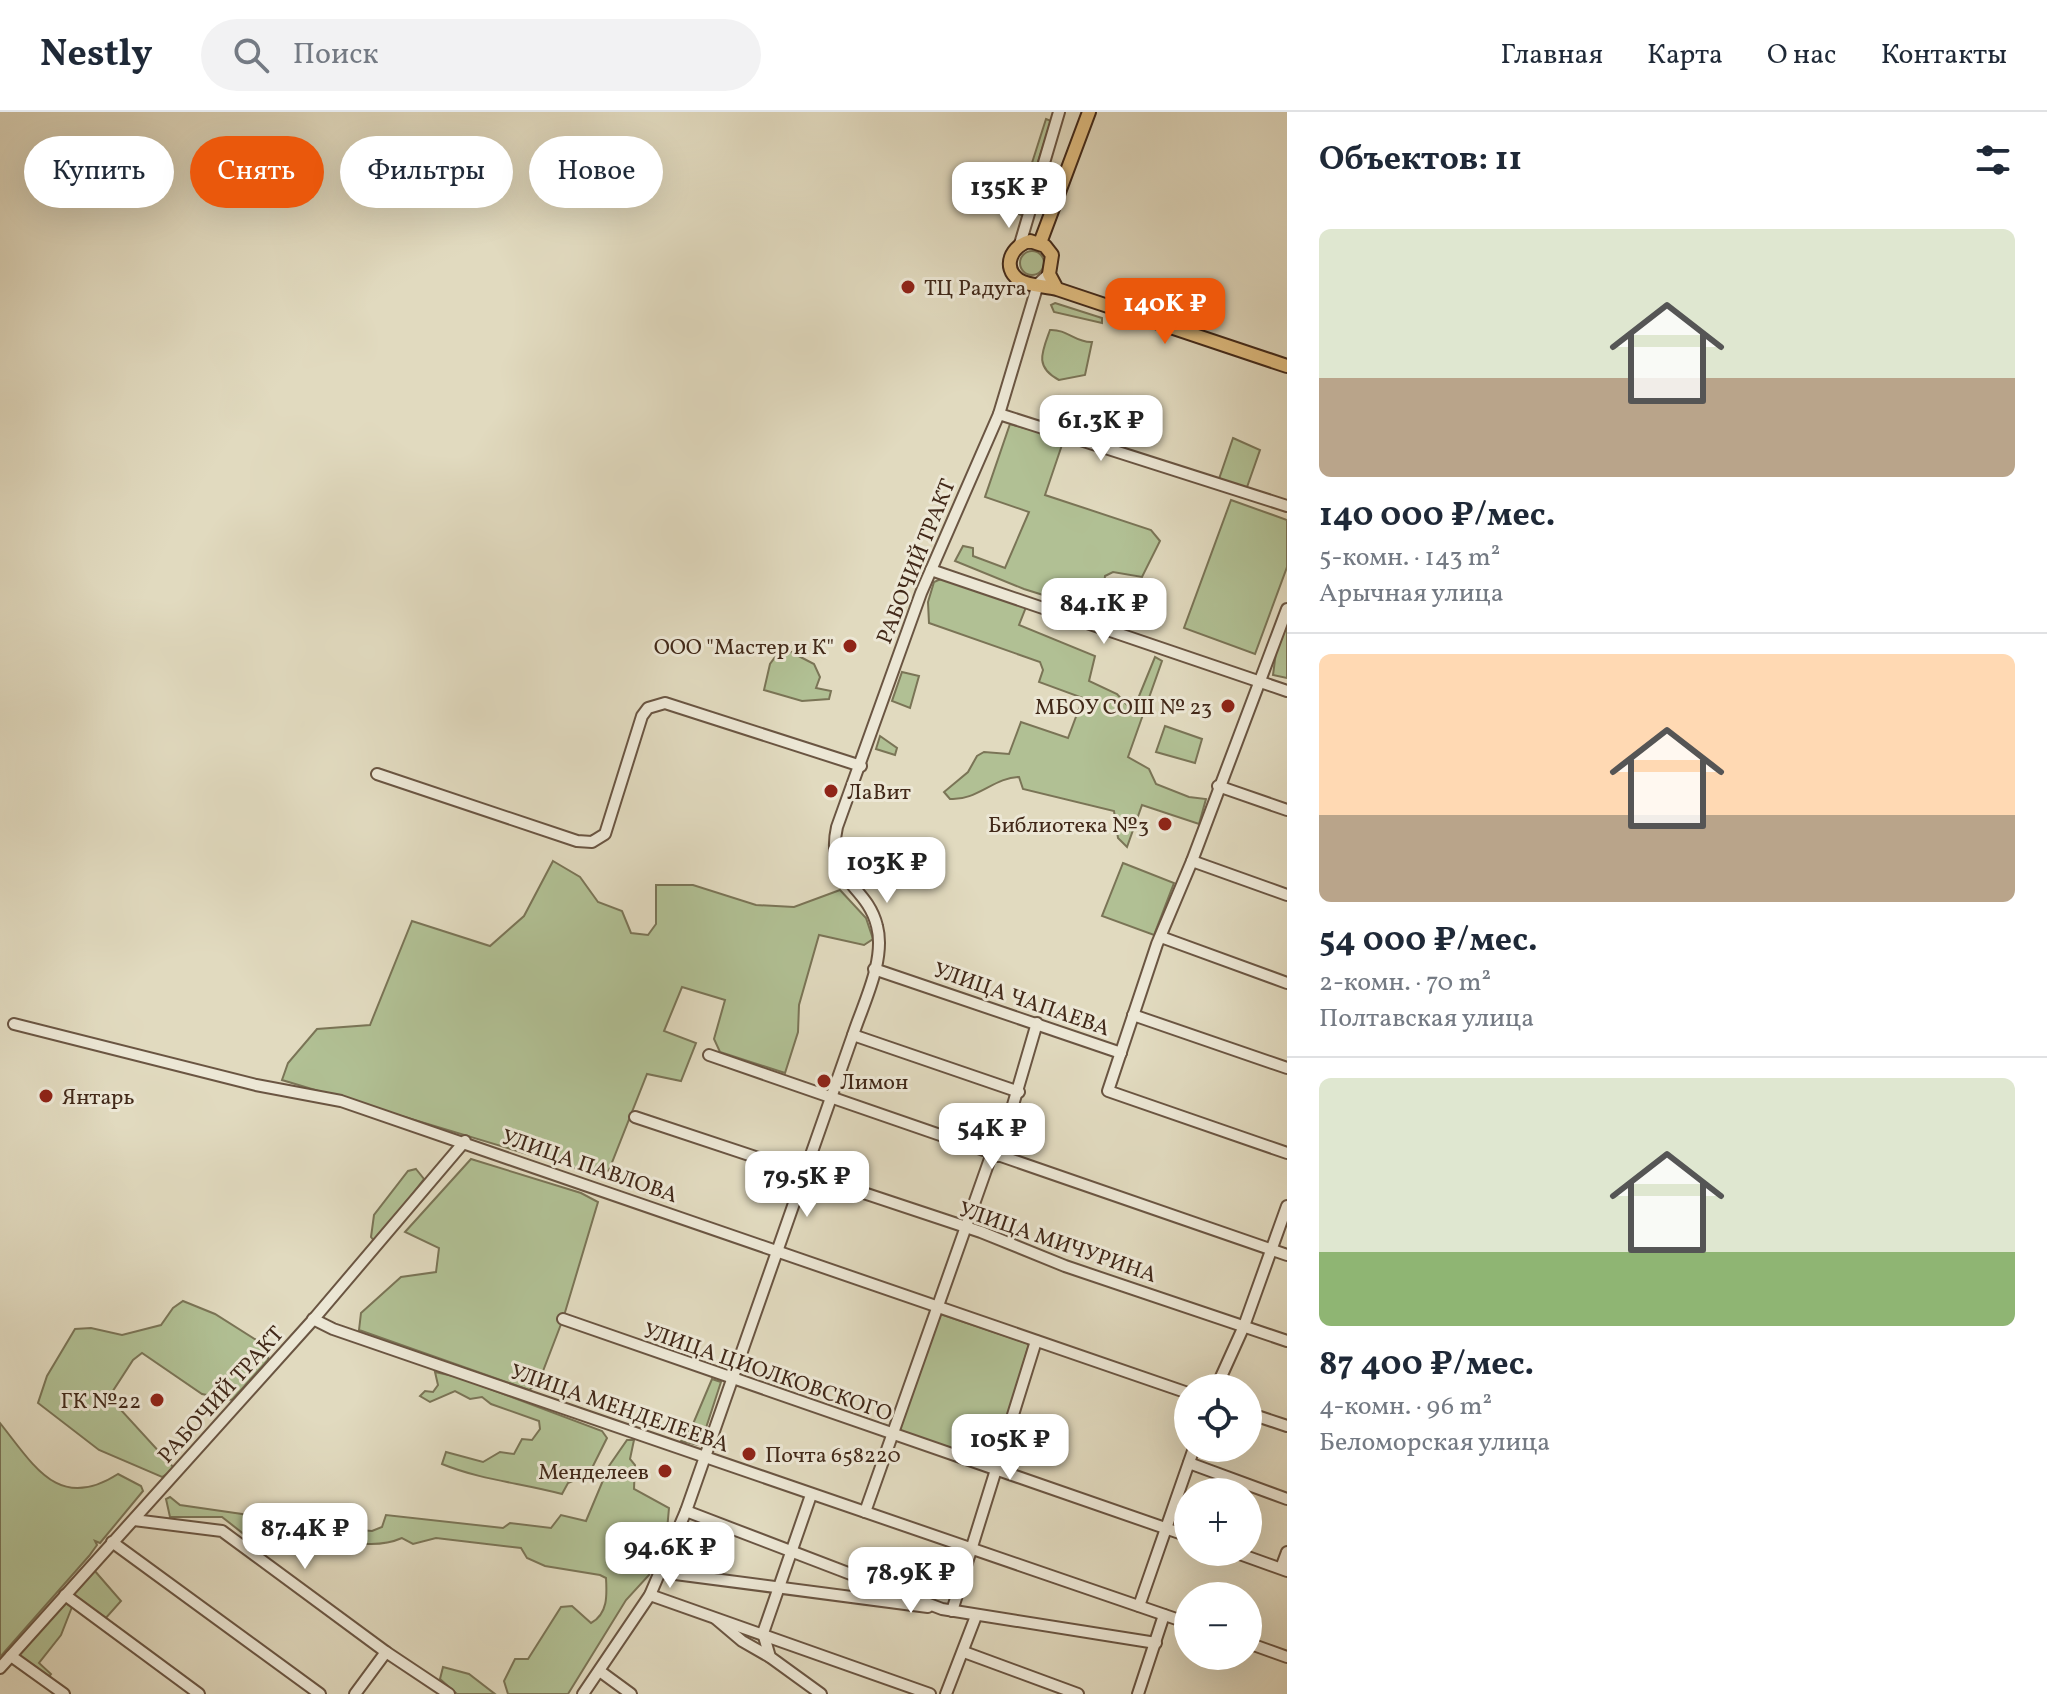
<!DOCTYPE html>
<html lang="ru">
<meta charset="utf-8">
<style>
body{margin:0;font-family:Vollkorn,serif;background:#f2f2f3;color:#1f2937;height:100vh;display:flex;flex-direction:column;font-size:30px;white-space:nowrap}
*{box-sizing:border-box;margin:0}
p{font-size:26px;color:#747a83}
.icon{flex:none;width:44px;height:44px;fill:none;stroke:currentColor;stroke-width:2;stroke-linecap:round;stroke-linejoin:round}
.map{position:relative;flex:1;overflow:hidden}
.drawer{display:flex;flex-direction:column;background:#fff;width:760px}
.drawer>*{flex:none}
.top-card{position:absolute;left:24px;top:24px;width:760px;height:72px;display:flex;gap:16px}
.fabs{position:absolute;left:1174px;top:1262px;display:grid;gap:16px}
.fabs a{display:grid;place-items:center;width:88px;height:88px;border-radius:50%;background:#fff;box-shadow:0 8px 32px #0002;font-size:40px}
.price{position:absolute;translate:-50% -68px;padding:0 18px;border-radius:16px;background:#fff;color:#222;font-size:26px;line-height:52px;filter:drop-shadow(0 2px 4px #0008)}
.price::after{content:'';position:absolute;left:50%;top:48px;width:24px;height:18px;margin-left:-12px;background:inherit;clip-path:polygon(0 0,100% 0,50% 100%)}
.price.active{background:#ea580c;color:#fff}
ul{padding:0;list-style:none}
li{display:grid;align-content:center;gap:16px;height:424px;padding:0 32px}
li+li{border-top:2px solid #e0e1e3}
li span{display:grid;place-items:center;height:248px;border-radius:12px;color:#555}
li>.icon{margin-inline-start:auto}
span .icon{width:144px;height:144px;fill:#fffc;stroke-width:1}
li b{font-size:34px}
h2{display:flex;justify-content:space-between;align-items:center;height:96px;padding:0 32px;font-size:34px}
.tag{padding:0 28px;border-radius:36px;background:#fff;box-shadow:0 8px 32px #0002;font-size:28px;line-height:72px}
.tag.active{background:#ea580c;color:#fff}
header{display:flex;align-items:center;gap:48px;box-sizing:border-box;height:112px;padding:0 40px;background:#fff;border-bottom:2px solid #e0e1e3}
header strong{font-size:38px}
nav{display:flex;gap:44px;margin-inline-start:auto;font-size:28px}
.search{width:560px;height:72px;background:#f2f2f3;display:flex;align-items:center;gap:20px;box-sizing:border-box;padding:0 28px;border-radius:44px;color:#747a83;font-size:30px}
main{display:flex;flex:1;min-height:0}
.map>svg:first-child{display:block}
.green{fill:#b1c094;stroke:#7a7456;stroke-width:2}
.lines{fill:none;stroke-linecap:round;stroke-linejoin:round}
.minor-casing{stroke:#6a5542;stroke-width:14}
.major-casing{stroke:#422919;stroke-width:16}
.minor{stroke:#ece7d5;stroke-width:10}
.major{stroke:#e0bd80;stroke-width:12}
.poi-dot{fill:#8f2418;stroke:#ece7d5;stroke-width:3}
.labels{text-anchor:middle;stroke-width:6;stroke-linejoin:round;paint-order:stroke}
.poi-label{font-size:22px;fill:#422919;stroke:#ece7d5;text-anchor:start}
.street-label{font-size:22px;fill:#422919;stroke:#ece7d5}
</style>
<header>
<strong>Nestly</strong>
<div class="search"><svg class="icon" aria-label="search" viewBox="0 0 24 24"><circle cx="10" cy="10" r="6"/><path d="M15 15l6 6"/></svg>Поиск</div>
<nav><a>Главная</a><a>Карта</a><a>О нас</a><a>Контакты</a></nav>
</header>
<main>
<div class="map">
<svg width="1287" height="1582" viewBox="0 0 1287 1582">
<rect width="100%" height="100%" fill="#e1dabf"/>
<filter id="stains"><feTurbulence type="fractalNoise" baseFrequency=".0025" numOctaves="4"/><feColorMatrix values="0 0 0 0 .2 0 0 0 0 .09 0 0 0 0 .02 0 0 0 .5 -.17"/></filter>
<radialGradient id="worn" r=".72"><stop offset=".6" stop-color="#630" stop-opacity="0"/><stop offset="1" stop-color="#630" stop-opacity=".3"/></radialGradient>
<g class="green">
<polygon points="1046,7 1051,9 1021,103 1016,101"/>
<circle cx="1032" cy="151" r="12"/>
<polygon points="1055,191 1102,206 1102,211 1054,200 1051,193"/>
<path d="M1050 218C1067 217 1076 231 1092 230L1085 263 1059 268C1034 255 1042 240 1050 218Z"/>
<polygon points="1010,312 1064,327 1045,383 1151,418 1160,429 1142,465 1113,460 1105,464 1103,483 1128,499 1123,508 1024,477 955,449 963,434 973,436 973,444 1005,456 1029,400 985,385"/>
<polygon points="1233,326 1260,338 1246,378 1219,367"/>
<polygon points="1231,388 1287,408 1287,455 1255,542 1184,516"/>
<path d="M943 466 1026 495 1019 513 1095 544 1089 569 1117 582 1128 594H1135L1155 545 1162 549 1128 645 1149 657 1156 672 1189 685 1206 687 1199 712 1142 693 1127 735 1118 726 1114 699 1023 677 1019 665C995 665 976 689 950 687L944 680 968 660 977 644 984 640 1009 642 1021 610 1068 626 1083 586 1039 570 1043 558 1040 550 929 511 928 490 934 470Z"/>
<polygon points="1287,510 1287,566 1273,563 1276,540"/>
<polygon points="789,539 814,552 820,565 816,576 831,579 829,587 802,589 764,578 770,552 778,541"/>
<polygon points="902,560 919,564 910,596 892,589"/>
<polygon points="1165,614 1202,627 1195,651 1156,640"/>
<polygon points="880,624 897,636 895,643 876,637"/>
<polygon points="553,749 580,765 598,790 622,799 631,821 648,823 656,812 656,773 693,773 756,793 794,795 840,778 866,806 873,827 864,833 819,823 799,893 798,920 785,961 720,940 714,927 725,888 682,875 664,919 696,931 681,969 647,962 609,1058 600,1064 282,968 288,951 317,917 370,913 412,809 490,834 524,804"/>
<polygon points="1123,751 1174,771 1154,823 1102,804"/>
<polygon points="471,1047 581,1081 598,1090 563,1207 538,1272 529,1278 359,1218 361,1201 401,1165 436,1160 439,1136 405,1120"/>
<polygon points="416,1057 424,1067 375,1130 371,1125 374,1103 408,1059"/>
<polygon points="183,1189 215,1202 269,1236 268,1248 232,1288 202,1282 142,1241 133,1248 109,1285 175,1357 162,1365 99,1338 38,1291 47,1264 75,1217 91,1216 122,1223 161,1213 173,1196"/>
<polygon points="937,1201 1029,1232 994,1352 899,1319"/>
<path d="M435 1260 458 1265 602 1319 607 1326 589 1362 568 1371 562 1382C521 1371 481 1368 442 1352L446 1340 483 1350 500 1340 514 1342 522 1327 532 1328 540 1317 539 1309 491 1292 482 1285 470 1287 455 1279 430 1290 420 1284 425 1279 433 1280 438 1273Z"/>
<polygon points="712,1267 721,1270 702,1328 699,1333 681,1329 693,1312"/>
<path d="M0 1311C35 1355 59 1400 118 1362L141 1374 143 1379 100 1431 95 1429 97 1433 89 1444 0 1545Z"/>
<path d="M627 1328H634L630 1347 635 1353 634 1377 669 1396 667 1418 649 1463 626 1488 568 1582H508L504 1569 515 1547H528L561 1495 572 1494 591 1511C608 1502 607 1483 606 1466L600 1463 545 1454 527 1446 521 1436 436 1426 413 1432 402 1426C363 1443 322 1419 283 1417L270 1433 245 1423 222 1405H170L166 1387 170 1385 180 1393 249 1403 266 1411 275 1410 279 1405 299 1413 372 1419 382 1415 386 1403 503 1416 510 1411 551 1416 561 1403 586 1409 609 1354Z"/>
<polygon points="94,1458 121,1489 105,1507 71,1484"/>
<polygon points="66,1491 72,1495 61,1523 39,1551 51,1562 48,1566 17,1544"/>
<polygon points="443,1555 469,1562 495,1582 457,1582 440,1567"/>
</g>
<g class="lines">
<g class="minor-casing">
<g id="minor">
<polyline points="1020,132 1059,0"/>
<polyline points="999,302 1287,394"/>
<polyline points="931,458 1287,579"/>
<polyline points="1287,497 1192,749 1157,832 1108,979 1287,1041"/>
<polyline points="377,662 577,729 592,730 605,722 642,604 648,596 665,591 861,654"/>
<polyline points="1218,674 1287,698"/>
<polyline points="1192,749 1287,783"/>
<polyline points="1161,825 1287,871"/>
<polyline points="874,857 1121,941"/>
<polyline points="1133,903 1287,956"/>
<polyline points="14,912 256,973 341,989 1188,1281"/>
<polyline points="853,923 1019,980"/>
<polyline points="709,943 1287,1143"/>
<polyline points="635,1005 981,1120 1065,1154 1287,1229"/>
<polyline points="998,1044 1037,911"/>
<polyline points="313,1207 333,1217 1188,1511"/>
<polyline points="563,1207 1188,1424"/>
<polyline points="1216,1276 1244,1214 1287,1094"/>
<polyline points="1248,1301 1287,1314"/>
<polyline points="1189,1351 1287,1387"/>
<polyline points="811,1383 763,1521 770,1545 821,1582"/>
<polyline points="686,1399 942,1497 1156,1531"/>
<polyline points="865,1400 992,1041"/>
<polyline points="134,1408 222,1419 386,1540 449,1582"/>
<polyline points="112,1430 320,1582"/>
<polyline points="1234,1440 1287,1459"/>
<polyline points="1281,1456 1287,1440"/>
<polyline points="660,1460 928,1495"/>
<polyline points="65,1483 199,1582"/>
<polyline points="650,1483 930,1582"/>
<polyline points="1139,1494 1194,1336"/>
<polyline points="952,1499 1036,1229"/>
<polyline points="716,1507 742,1529 770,1545"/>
<polyline points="1248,1531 1287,1545"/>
<polyline points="964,1540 1078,1582"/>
<polyline points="11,1544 64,1582"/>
<polyline points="0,1556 312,1209 465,1029"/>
<polyline points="601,1560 631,1582"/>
<polyline points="355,1582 386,1540"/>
<path d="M583 1582 650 1483 686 1399 853 923C863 892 886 848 877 814 867 772 825 769 837 715L921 481 999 302 1038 172 1049 162"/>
<polyline points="946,1582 976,1504"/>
<polyline points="1138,1582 1164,1503"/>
</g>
</g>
<g class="major-casing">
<g id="major">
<polyline points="1040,131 1089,0"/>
<path d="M1057 177 1049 162 1052 143 1045 134 1030 129C1012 133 1001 155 1019 168 1028 174 1046 174 1057 177L1287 254"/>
</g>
</g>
<use href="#minor" class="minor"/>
<use href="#major" class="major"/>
</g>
<g class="poi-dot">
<circle cx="908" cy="175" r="8"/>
<circle cx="850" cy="534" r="8"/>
<circle cx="1228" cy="594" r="8"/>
<circle cx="831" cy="679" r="8"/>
<circle cx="1165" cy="712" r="8"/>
<circle cx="824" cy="969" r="8"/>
<circle cx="46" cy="984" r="8"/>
<circle cx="157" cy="1288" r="8"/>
<circle cx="749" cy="1342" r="8"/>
<circle cx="665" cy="1359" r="8"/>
</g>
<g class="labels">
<g class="poi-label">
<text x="924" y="183">ТЦ Радуга</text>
<text x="834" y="542" text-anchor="end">ООО "Мастер и К"</text>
<text x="1212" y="602" text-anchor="end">МБОУ СОШ № 23</text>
<text x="847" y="687">ЛаВит</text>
<text x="1149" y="720" text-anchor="end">Библиотека №3</text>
<text x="840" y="977">Лимон</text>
<text x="62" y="992">Янтарь</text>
<text x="141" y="1296" text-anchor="end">ГК №22</text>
<text x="765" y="1350">Почта 658220</text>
<text x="649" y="1367" text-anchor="end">Менделеев</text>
</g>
<g class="street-label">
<text transform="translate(915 449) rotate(-68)" y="8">РАБОЧИЙ ТРАКТ</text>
<text transform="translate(1022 886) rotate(19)" y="8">УЛИЦА ЧАПАЕВА</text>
<text transform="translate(590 1053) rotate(19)" y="8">УЛИЦА ПАВЛОВА</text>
<text transform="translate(1058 1129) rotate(19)" y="8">УЛИЦА МИЧУРИНА</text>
<text transform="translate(768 1259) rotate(19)" y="8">УЛИЦА ЦИОЛКОВСКОГО</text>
<text transform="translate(220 1282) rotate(-48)" y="8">РАБОЧИЙ ТРАКТ</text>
<text transform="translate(620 1295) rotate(19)" y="8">УЛИЦА МЕНДЕЛЕЕВА</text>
</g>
</g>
<rect width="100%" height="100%" filter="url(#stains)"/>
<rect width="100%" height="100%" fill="url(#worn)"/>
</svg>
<div class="fabs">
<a><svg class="icon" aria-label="locate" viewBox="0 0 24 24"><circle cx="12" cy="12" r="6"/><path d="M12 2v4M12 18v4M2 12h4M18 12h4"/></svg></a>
<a>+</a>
<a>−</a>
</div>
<b class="price" style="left:1009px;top:118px">135K ₽</b>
<b class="price active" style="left:1165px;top:234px">140K ₽</b>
<b class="price" style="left:1101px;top:351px">61.3K ₽</b>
<b class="price" style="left:1104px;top:534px">84.1K ₽</b>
<b class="price" style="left:887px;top:793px">103K ₽</b>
<b class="price" style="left:992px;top:1059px">54K ₽</b>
<b class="price" style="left:807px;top:1107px">79.5K ₽</b>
<b class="price" style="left:1010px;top:1370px">105K ₽</b>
<b class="price" style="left:305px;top:1459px">87.4K ₽</b>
<b class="price" style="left:670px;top:1478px">94.6K ₽</b>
<b class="price" style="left:911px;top:1503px">78.9K ₽</b>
<div class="top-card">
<a class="tag">Купить</a>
<a class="tag active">Снять</a>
<a class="tag">Фильтры</a>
<a class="tag">Новое</a>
</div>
</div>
<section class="drawer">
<h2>Объектов: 11<svg class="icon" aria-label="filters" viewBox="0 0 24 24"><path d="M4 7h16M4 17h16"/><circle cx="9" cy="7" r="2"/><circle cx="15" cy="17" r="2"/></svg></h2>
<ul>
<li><span style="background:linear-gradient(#dfe7d0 60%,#b9a48a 0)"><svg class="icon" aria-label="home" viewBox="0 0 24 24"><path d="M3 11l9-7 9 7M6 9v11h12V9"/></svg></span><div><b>140 000 ₽/мес.</b><p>5-комн. · 143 m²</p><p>Арычная улица</p></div></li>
<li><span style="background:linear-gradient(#ffd9b3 65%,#b9a48a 0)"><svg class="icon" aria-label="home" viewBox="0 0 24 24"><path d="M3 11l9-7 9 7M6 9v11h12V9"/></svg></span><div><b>54 000 ₽/мес.</b><p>2-комн. · 70 m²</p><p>Полтавская улица</p></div></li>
<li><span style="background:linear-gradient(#dfe7d0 70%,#8fb573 0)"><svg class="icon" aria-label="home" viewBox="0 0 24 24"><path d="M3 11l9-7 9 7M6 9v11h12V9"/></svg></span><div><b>87 400 ₽/мес.</b><p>4-комн. · 96 m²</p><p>Беломорская улица</p></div></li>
</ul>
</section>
</main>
